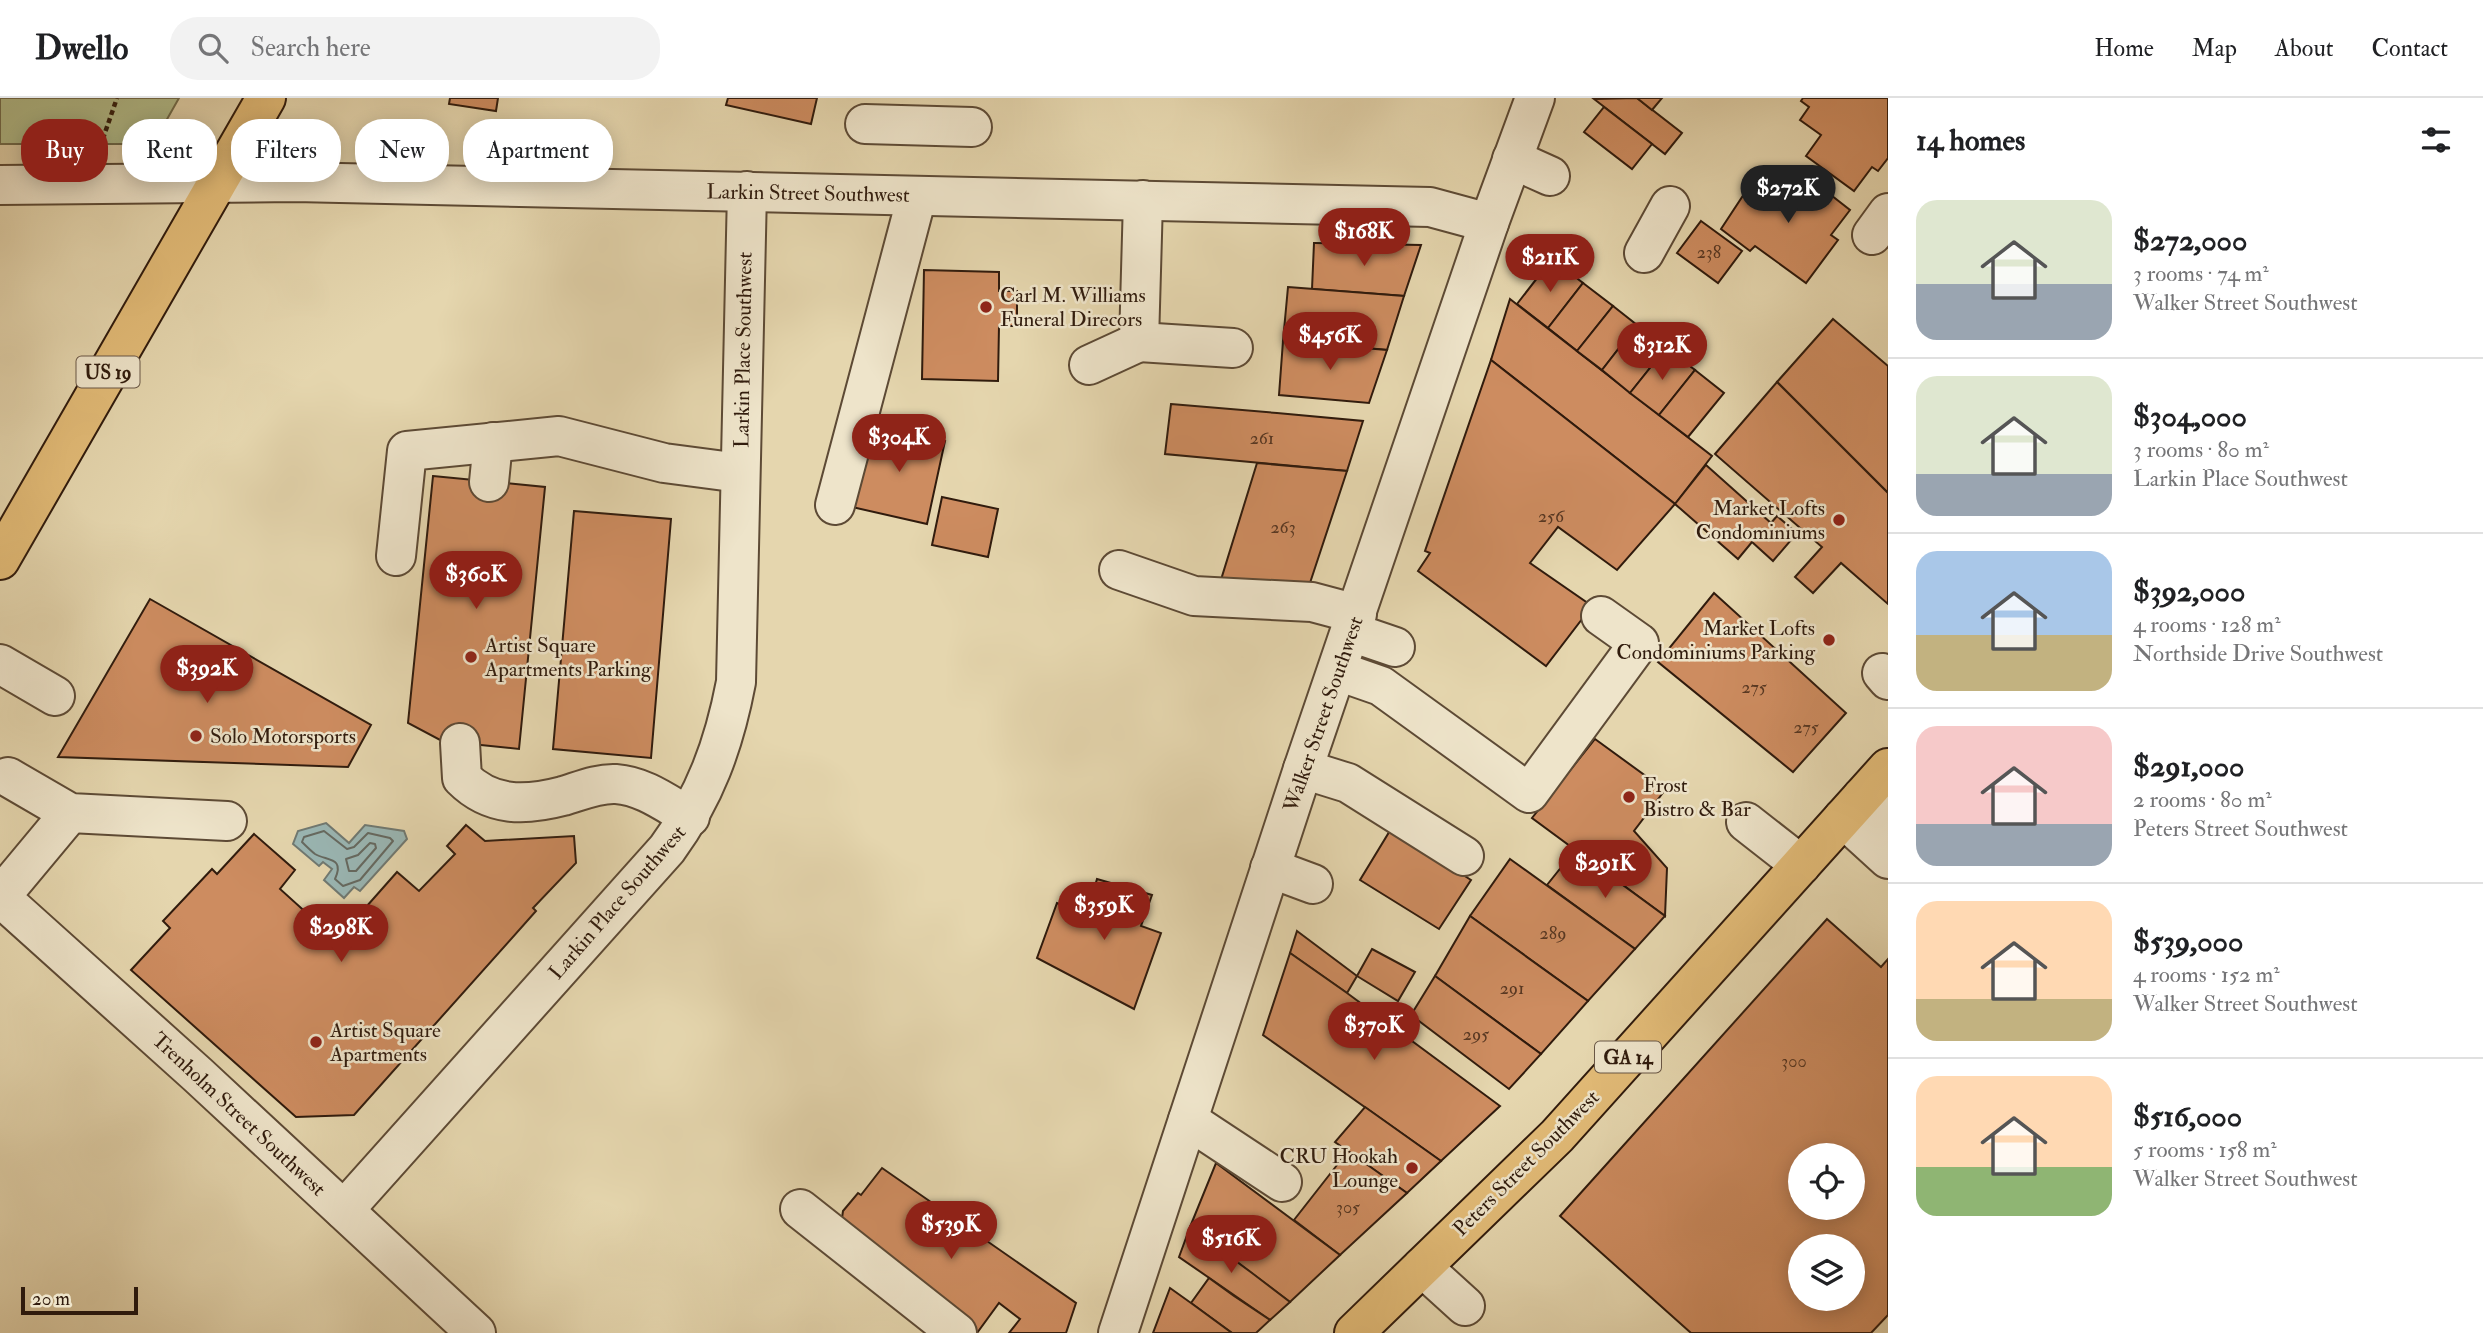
<!DOCTYPE html>
<meta charset="utf-8">
<style>
body{margin:0;font-family:"IM FELL Double Pica",serif;background:#f2f2f2;color:#202124;height:100vh;display:flex;flex-direction:column;font-size:26px;white-space:nowrap}
*{box-sizing:border-box;margin:0}
p{font-size:23px;color:#757577}
.icon{flex:none;width:38px;height:38px;fill:none;stroke:currentColor;stroke-width:2;stroke-linecap:round;stroke-linejoin:round}
.map{position:relative;flex:1;overflow:hidden}
.drawer{display:flex;flex-direction:column;background:#fff;width:595px}
.drawer>*{flex:none}
.banner{position:absolute;left:21px;top:21px;width:665px;height:63px;display:flex;gap:14px}
.buttons{position:absolute;left:1788px;top:1045px;display:grid;gap:14px}
.buttons a{display:grid;place-items:center;width:77px;height:77px;border-radius:50%;background:#fff;box-shadow:0 4px 18px #0003;font-size:35px}
.scale{position:absolute;left:21px;bottom:18px;width:117px;box-sizing:border-box;padding-left:7px;border:4px solid #301b0d;border-top:0;font-size:19px;line-height:24px;white-space:nowrap;color:#301b0d;-webkit-text-stroke:5px #eee4ca;paint-order:stroke}
.price{position:absolute;translate:-50% -60px;padding:0 16px;border-radius:24px;background:#8f2418;color:#fff;font-size:23px;line-height:46px;filter:drop-shadow(0 2px 4px #0008)}
.price::after{content:'';position:absolute;left:50%;top:42px;width:21px;height:16px;margin-left:-10px;background:inherit;clip-path:polygon(0 0,100% 0,50% 100%)}
.price.active{background:#222;color:#fff}
ul{padding:0;list-style:none}
li{display:flex;align-items:center;gap:21px;height:175px;padding:0 28px}
li+li{border-top:2px solid #e0e0e0}
li span{display:grid;place-items:center;flex:none;width:196px;height:140px;border-radius:21px;color:#555}
li>.icon{margin-inline-start:auto}
span .icon{width:84px;height:84px;fill:#fffc;stroke-width:1}
li b{font-size:30px}
h2{display:flex;justify-content:space-between;align-items:center;height:84px;padding:0 28px;font-size:30px}
.tag{padding:0 24px;border-radius:28px;background:#fff;box-shadow:0 4px 18px #0003;font-size:24px;line-height:63px}
.tag.active{background:#8f2418;color:#fff}
header{display:flex;align-items:center;gap:42px;box-sizing:border-box;height:98px;padding:0 35px;background:#fff;border-bottom:2px solid #e0e0e0}
header strong{font-size:33px}
nav{display:flex;gap:38px;margin-inline-start:auto;font-size:24px}
.search{width:490px;height:63px;background:#f2f2f2;display:flex;align-items:center;gap:18px;box-sizing:border-box;padding:0 24px;border-radius:28px;color:#757577;font-size:26px}
main{display:flex;flex:1;min-height:0}
.map>svg:first-child{display:block}
.green{fill:#b2be8c;stroke:#716c4c;stroke-width:2}
.water{fill:#9ab7b5;stroke:#707972;stroke-width:2}
.lines{fill:none;stroke-linecap:round;stroke-linejoin:round}
.shore{stroke:#656961;stroke-width:2}
.building{fill:#cd8c60;stroke:#301b0d;stroke-width:2;fill-rule:evenodd}
.minor-casing{stroke:#5d4a35;stroke-width:42}
.major-casing{stroke:#301b0d;stroke-width:42}
.path{stroke:#301b0d;stroke-width:4.5;stroke-dasharray:5 3.5;stroke-linecap:butt}
.minor{stroke:#eee4ca;stroke-width:38}
.major{stroke:#e2bb77;stroke-width:38}
.poi-dot{fill:#8f2418;stroke:#eee4ca;stroke-width:2.5}
.labels{text-anchor:middle;stroke-width:5;stroke-linejoin:round;paint-order:stroke}
.number-label{font-size:18px;fill:#573722}
.shield{fill:#eee4ca;stroke:#695746;stroke-width:2}
.shield-label{font-size:19px;font-weight:bold;fill:#301b0d}
.street-label{font-size:21px;fill:#301b0d;stroke:#eee4ca}
.poi-label{font-size:21px;fill:#301b0d;stroke:#eee4ca;text-anchor:start}
</style>
<header>
<strong>Dwello</strong>
<div class="search"><svg class="icon" aria-label="search" viewBox="0 0 24 24"><circle cx="10" cy="10" r="6"/><path d="M15 15l6 6"/></svg>Search here</div>
<nav><a>Home</a><a>Map</a><a>About</a><a>Contact</a></nav>
</header>
<main>
<div class="map">
<svg width="1888" height="1235" viewBox="0 0 1888 1235">
<rect width="100%" height="100%" fill="#e5d6ae"/>
<filter id="stains"><feTurbulence type="fractalNoise" baseFrequency=".00286" numOctaves="4"/><feColorMatrix values="0 0 0 0 .2 0 0 0 0 .09 0 0 0 0 .02 0 0 0 .5 -.17"/></filter>
<radialGradient id="worn" r=".72"><stop offset=".6" stop-color="#630" stop-opacity="0"/><stop offset="1" stop-color="#630" stop-opacity=".3"/></radialGradient>
<polygon class="green" points="0,0 179,0 153,46 0,46"/>
<polygon class="water" points="326,725 349,745 365,727 404,733 407,741 360,793 354,789 344,800 324,782 332,771 323,764 319,768 293,746 298,733"/>
<g class="lines">
<g class="shore">
<path d="M324 733 347 751 354 749 368 735 390 740 393 743 360 782 343 788 335 781C345 759 327 763 315 756 311 753 306 748 302 744L304 739Z"/>
<polygon points="370,745 375,746 376,750 356,773 349,773 346,761 358,757"/>
</g>
</g>
<g class="building">
<polygon points="450,0 498,0 496,13 449,6"/>
<polygon points="728,0 817,0 811,26 726,7"/>
<polygon points="1637,0 1682,35 1665,56 1594,1"/>
<polygon points="1637,0 1662,0 1652,12"/>
<polygon points="1803,0 1888,0 1888,60 1878,73 1872,69 1854,93 1806,58 1821,37 1800,22 1809,9 1801,3"/>
<polygon points="1604,9 1652,46 1632,71 1584,34"/>
<polygon points="1804,76 1850,112 1831,137 1838,142 1806,185 1755,148 1750,153 1721,131 1750,87 1761,95 1770,83 1788,97"/>
<polygon points="1701,123 1742,153 1718,185 1677,155"/>
<polygon points="1314,145 1315,145 1421,147 1404,198 1312,191"/>
<polygon points="1552,161 1583,185 1548,230 1517,206"/>
<polygon points="924,172 999,174 999,193 1017,193 1017,228 999,228 998,283 922,281"/>
<polygon points="1583,185 1613,208 1577,253 1548,230"/>
<polygon points="1288,189 1404,198 1387,252 1283,243"/>
<polygon points="1510,201 1712,358 1675,406 1491,262"/>
<polygon points="1613,208 1637,227 1602,272 1577,253"/>
<polygon points="1833,221 1888,268 1888,395 1777,284"/>
<polygon points="1637,227 1666,250 1630,295 1602,272"/>
<polygon points="1283,243 1387,252 1369,305 1279,297"/>
<polygon points="1666,250 1695,272 1659,317 1630,295"/>
<polygon points="1491,262 1675,406 1617,472 1558,429 1530,465 1592,508 1546,568 1418,473 1430,455 1425,453"/>
<polygon points="1695,272 1724,295 1688,339 1659,317"/>
<polygon points="1777,284 1888,395 1888,506 1841,465 1813,495 1795,479 1822,449 1715,356"/>
<polygon points="1171,306 1277,315 1363,323 1347,373 1165,356"/>
<polygon points="871,327 945,343 927,426 852,409"/>
<polygon points="1257,365 1347,373 1307,494 1220,485"/>
<polygon points="1706,367 1771,425 1777,418 1797,435 1773,463 1752,444 1738,461 1675,406"/>
<polygon points="433,378 545,389 519,651 442,643 408,625"/>
<polygon points="942,399 998,411 988,459 932,447"/>
<polygon points="574,413 671,421 651,660 553,651"/>
<polygon points="1714,495 1846,615 1793,674 1658,564"/>
<polygon points="150,501 371,627 348,669 58,659"/>
<polygon points="1595,641 1665,692 1634,733 1667,770 1665,818 1532,720"/>
<polygon points="466,727 485,743 574,738 576,765 533,810 536,813 354,1017 296,1019 131,872 170,830 163,823 212,771 217,776 254,736 295,772 280,791 342,847 349,847 348,817 359,817 397,774 419,793 455,756 447,748"/>
<polygon points="1391,731 1471,782 1439,831 1360,782"/>
<polygon points="1575,752 1665,818 1635,851 1547,787"/>
<polygon points="1510,761 1635,851 1588,903 1470,818"/>
<polygon points="1097,781 1152,797 1141,828 1161,835 1134,911 1037,860 1057,805 1087,815"/>
<polygon points="1470,818 1588,903 1541,956 1435,878"/>
<path d="M1827 821 1881 869 1888 861V1217L1871 1235H1691L1560 1118ZM1801 1057H1853V1110H1801ZM1801 1148H1853V1200H1801Z"/>
<polygon points="1297,833 1357,878 1347,895 1290,855"/>
<polygon points="1372,851 1415,874 1398,903 1357,878"/>
<polygon points="1290,855 1347,895 1500,1008 1441,1063 1263,937"/>
<polygon points="1435,878 1541,956 1509,991 1411,917"/>
<polygon points="1365,1009 1441,1063 1407,1095 1335,1044"/>
<polygon points="1348,1053 1407,1095 1340,1157 1294,1122"/>
<polygon points="1216,1065 1340,1157 1290,1204 1190,1129"/>
<polygon points="882,1070 1076,1205 1066,1235 1009,1235 1020,1221 999,1205 977,1235 968,1235 841,1127 843,1113 858,1095 861,1097"/>
<polygon points="1190,1129 1252,1175 1290,1204 1270,1222 1179,1159"/>
<polygon points="1209,1180 1234,1198 1270,1222 1256,1235 1232,1235 1191,1205"/>
<polygon points="1170,1190 1191,1205 1232,1235 1153,1235"/>
</g>
<g class="lines">
<g class="minor-casing">
<g id="minor">
<polyline points="865,26 972,29"/>
<polyline points="1512,61 1550,78"/>
<polyline points="0,87 295,84 1430,109 1489,125"/>
<polyline points="1872,137 1888,115"/>
<polyline points="1644,155 1670,108"/>
<polyline points="1139,244 1233,250"/>
<polyline points="1089,267 1139,244 1143,102"/>
<polyline points="489,384 493,344"/>
<polyline points="835,407 917,98"/>
<polyline points="396,458 407,353 559,338 664,365 740,375"/>
<polyline points="1119,472 1194,498 1312,504 1357,516"/>
<polyline points="1351,534 1395,549"/>
<polyline points="0,566 55,598"/>
<polyline points="1338,573 1381,588 1529,695 1639,545 1601,518"/>
<polyline points="1882,575 1888,582"/>
<path d="M460 645 462 680C491 709 525 708 563 698 580 693 598 685 616 686 644 688 667 706 690 719"/>
<polyline points="1303,671 1348,685 1464,758"/>
<polyline points="8,679 70,715 227,723"/>
<polyline points="1862,699 1888,723"/>
<polyline points="70,715 0,799 198,977 476,1235"/>
<polyline points="1843,720 1888,761"/>
<polyline points="1746,724 1801,767"/>
<polyline points="1270,770 1313,786"/>
<polyline points="1188,1022 1282,1084"/>
<polyline points="800,1111 957,1235"/>
<path d="M344 1112 667 751C705 699 724 647 736 584L747 93"/>
<polyline points="1422,1169 1465,1208"/>
<polyline points="1118,1235 1303,671 1489,125 1535,0"/>
</g>
</g>
<g class="major-casing">
<g id="major">
<polyline points="0,462 266,0"/>
<polyline points="1354,1235 1557,1038 1888,670"/>
</g>
</g>
<polyline class="path" points="100,49 117,0"/>
<use href="#minor" class="minor"/>
<use href="#major" class="major"/>
</g>
<g class="poi-dot">
<circle cx="986" cy="209" r="7"/>
<circle cx="1839" cy="422" r="7"/>
<circle cx="1829" cy="542" r="7"/>
<circle cx="471" cy="559" r="7"/>
<circle cx="196" cy="638" r="7"/>
<circle cx="1629" cy="699" r="7"/>
<circle cx="316" cy="944" r="7"/>
<circle cx="1412" cy="1070" r="7"/>
</g>
<g class="labels">
<g class="number-label">
<text x="1709" y="160">238</text>
<text x="1262" y="346">261</text>
<text x="1551" y="424">256</text>
<text x="1283" y="435">263</text>
<text x="1754" y="595">275</text>
<text x="1806" y="635">275</text>
<text x="1553" y="841">289</text>
<text x="1512" y="896">291</text>
<text x="1476" y="942">295</text>
<text x="1794" y="969">300</text>
<text x="1348" y="1115">305</text>
</g>
<g class="shield">
<rect x="76.5" y="258.5" width="63" height="31" rx="5"/>
<rect x="1595" y="943.5" width="66" height="31" rx="5"/>
</g>
<g class="shield-label">
<text x="108" y="281">US 19</text>
<text x="1628" y="966">GA 14</text>
</g>
<g class="street-label">
<text transform="translate(808 95) rotate(1)" y="7">Larkin Street Southwest</text>
<text transform="translate(743 252) rotate(-89)" y="7">Larkin Place Southwest</text>
<text transform="translate(1323 616) rotate(-71)" y="7">Walker Street Southwest</text>
<text transform="translate(617 804) rotate(-49)" y="7">Larkin Place Southwest</text>
<text transform="translate(239 1016) rotate(43)" y="7">Trenholm Street Southwest</text>
<text transform="translate(1526 1065) rotate(-45)" y="7">Peters Street Southwest</text>
</g>
<g class="poi-label">
<text x="1000" y="204">Carl M. Williams<tspan x="1000" dy="24">Funeral Direcors</tspan></text>
<text x="1825" y="417" text-anchor="end">Market Lofts<tspan x="1825" dy="24">Condominiums</tspan></text>
<text x="1815" y="537" text-anchor="end">Market Lofts<tspan x="1815" dy="24">Condominiums Parking</tspan></text>
<text x="485" y="554">Artist Square<tspan x="485" dy="24">Apartments Parking</tspan></text>
<text x="210" y="645">Solo Motorsports</text>
<text x="1643" y="694">Frost<tspan x="1643" dy="24">Bistro &amp; Bar</tspan></text>
<text x="330" y="939">Artist Square<tspan x="330" dy="24">Apartments</tspan></text>
<text x="1398" y="1065" text-anchor="end">CRU Hookah<tspan x="1398" dy="24">Lounge</tspan></text>
</g>
</g>
<rect width="100%" height="100%" filter="url(#stains)"/>
<rect width="100%" height="100%" fill="url(#worn)"/>
</svg>
<div class="buttons">
<a><svg class="icon" aria-label="locate" viewBox="0 0 24 24"><circle cx="12" cy="12" r="6"/><path d="M12 2v4M12 18v4M2 12h4M18 12h4"/></svg></a>
<a><svg class="icon" aria-label="layers" viewBox="0 0 24 24"><path d="M12 4l9 5-9 5-9-5zM3 14l9 5 9-5"/></svg></a>
</div>
<div class="scale">20 m</div>
<b class="price active" style="left:1788px;top:127px">$272K</b>
<b class="price" style="left:1364px;top:170px">$168K</b>
<b class="price" style="left:1550px;top:196px">$211K</b>
<b class="price" style="left:1330px;top:274px">$456K</b>
<b class="price" style="left:1662px;top:284px">$312K</b>
<b class="price" style="left:899px;top:376px">$304K</b>
<b class="price" style="left:476px;top:513px">$360K</b>
<b class="price" style="left:207px;top:607px">$392K</b>
<b class="price" style="left:1605px;top:802px">$291K</b>
<b class="price" style="left:1104px;top:844px">$359K</b>
<b class="price" style="left:341px;top:866px">$298K</b>
<b class="price" style="left:1374px;top:964px">$370K</b>
<b class="price" style="left:951px;top:1163px">$539K</b>
<b class="price" style="left:1231px;top:1177px">$516K</b>
<div class="banner">
<a class="tag active">Buy</a>
<a class="tag">Rent</a>
<a class="tag">Filters</a>
<a class="tag">New</a>
<a class="tag">Apartment</a>
</div>
</div>
<section class="drawer">
<h2>14 homes<svg class="icon" aria-label="filters" viewBox="0 0 24 24"><path d="M4 7h16M4 17h16"/><circle cx="9" cy="7" r="2"/><circle cx="15" cy="17" r="2"/></svg></h2>
<ul>
<li><span style="background:linear-gradient(#dfe7d0 60%,#9aa5b1 0)"><svg class="icon" aria-label="home" viewBox="0 0 24 24"><path d="M3 11l9-7 9 7M6 9v11h12V9"/></svg></span><div><b>$272,000</b><p>3 rooms · 74 m²</p><p>Walker Street Southwest</p></div></li>
<li><span style="background:linear-gradient(#dfe7d0 70%,#9aa5b1 0)"><svg class="icon" aria-label="home" viewBox="0 0 24 24"><path d="M3 11l9-7 9 7M6 9v11h12V9"/></svg></span><div><b>$304,000</b><p>3 rooms · 80 m²</p><p>Larkin Place Southwest</p></div></li>
<li><span style="background:linear-gradient(#a9c7e8 60%,#c2b280 0)"><svg class="icon" aria-label="home" viewBox="0 0 24 24"><path d="M3 11l9-7 9 7M6 9v11h12V9"/></svg></span><div><b>$392,000</b><p>4 rooms · 128 m²</p><p>Northside Drive Southwest</p></div></li>
<li><span style="background:linear-gradient(#f6c9c9 70%,#9aa5b1 0)"><svg class="icon" aria-label="home" viewBox="0 0 24 24"><path d="M3 11l9-7 9 7M6 9v11h12V9"/></svg></span><div><b>$291,000</b><p>2 rooms · 80 m²</p><p>Peters Street Southwest</p></div></li>
<li><span style="background:linear-gradient(#ffd9b3 70%,#c2b280 0)"><svg class="icon" aria-label="home" viewBox="0 0 24 24"><path d="M3 11l9-7 9 7M6 9v11h12V9"/></svg></span><div><b>$539,000</b><p>4 rooms · 152 m²</p><p>Walker Street Southwest</p></div></li>
<li><span style="background:linear-gradient(#ffd9b3 65%,#8fb573 0)"><svg class="icon" aria-label="home" viewBox="0 0 24 24"><path d="M3 11l9-7 9 7M6 9v11h12V9"/></svg></span><div><b>$516,000</b><p>5 rooms · 158 m²</p><p>Walker Street Southwest</p></div></li>
</ul>
</section>
</main>
